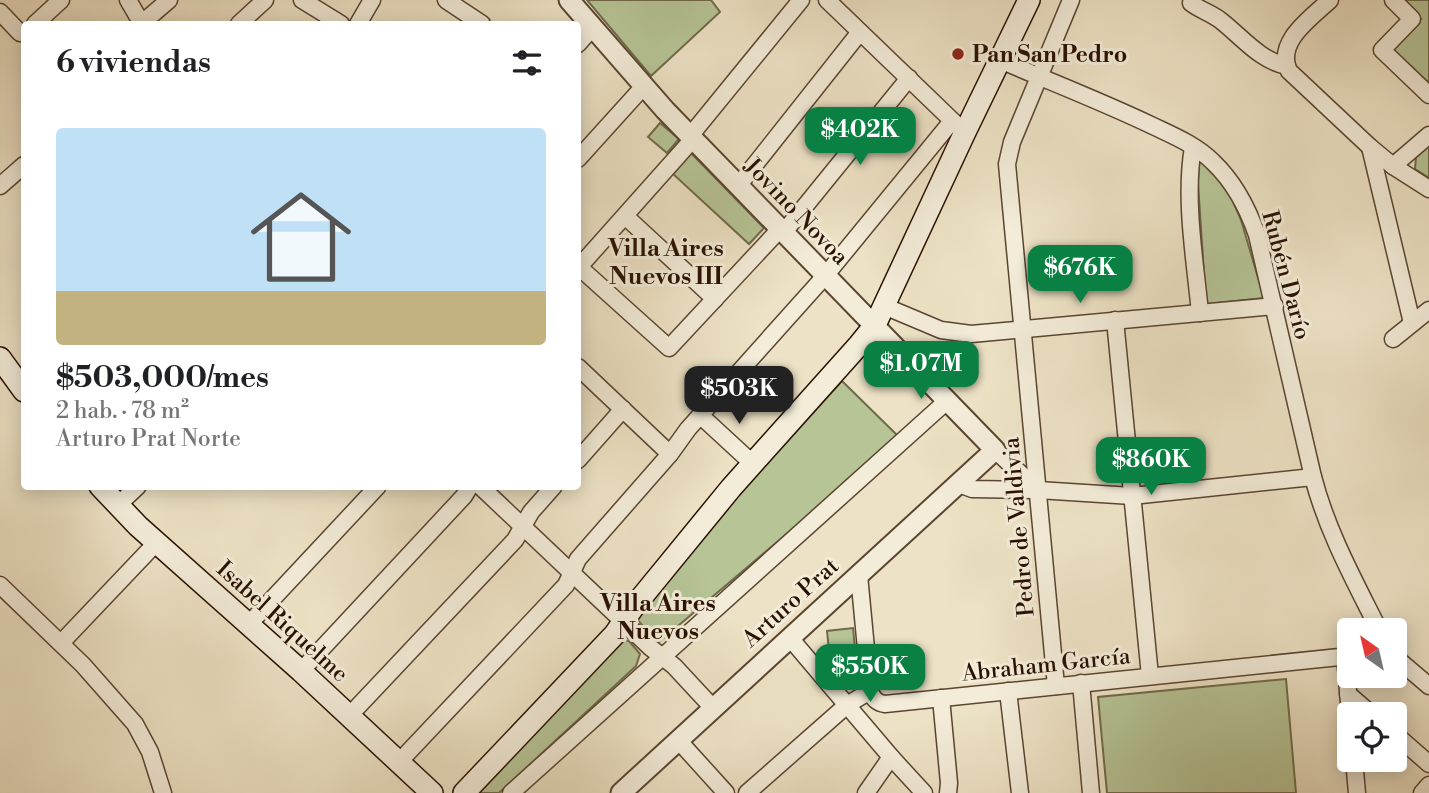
<!DOCTYPE html>
<html lang="es">
<meta charset="utf-8">
<style>
body{margin:0;font-family:"Libre Bodoni",serif;background:#f6f6f6;color:#202124;height:100vh;display:flex;flex-direction:column;font-size:26px;white-space:nowrap}
*{box-sizing:border-box;margin:0}
p{font-size:23px;color:#757577}
.icon{flex:none;width:38px;height:38px;fill:none;stroke:currentColor;stroke-width:2;stroke-linecap:round;stroke-linejoin:round}
.map{position:relative;flex:1;overflow:hidden}
.sheet{position:absolute;left:21px;top:21px;width:560px;height:469px;display:flex;flex-direction:column;background:#fff;border-radius:7px;box-shadow:0 4px 18px #0003}
.sheet>*{flex:none}
.needle{width:46px;rotate:326deg}
.buttons{position:absolute;left:1337px;top:618px;display:grid;gap:14px}
.buttons a{display:grid;place-items:center;width:70px;height:70px;border-radius:7px;background:#fff;box-shadow:0 4px 18px #0003;font-size:35px}
.price{position:absolute;translate:-50% -60px;padding:0 16px;border-radius:14px;background:#0b8043;color:#fff;font-size:23px;line-height:46px;filter:drop-shadow(0 2px 4px #0008)}
.price::after{content:'';position:absolute;left:50%;top:42px;width:21px;height:16px;margin-left:-10px;background:inherit;clip-path:polygon(0 0,100% 0,50% 100%)}
.price.current{background:#222;color:#fff}
ul{padding:0;list-style:none}
li{display:grid;align-content:center;gap:14px;height:371px;padding:0 35px}
li span{display:grid;place-items:center;height:217px;border-radius:7px;color:#555}
li>.icon{margin-inline-start:auto}
span .icon{width:126px;height:126px;fill:#fffc;stroke-width:1}
li b{font-size:30px}
h2{display:flex;justify-content:space-between;align-items:center;height:84px;padding:0 35px;font-size:30px}
.map>svg:first-child{display:block}
.green{fill:#b6c496;stroke:#706a4b;stroke-width:2}
.lines{fill:none;stroke-linecap:round;stroke-linejoin:round}
.minor-casing{stroke:#5a4531;stroke-width:19}
.tertiary-casing{stroke:#5a4531;stroke-width:23}
.secondary-casing{stroke:#291100;stroke-width:24}
.minor{stroke:#f3ecd9;stroke-width:16}
.tertiary{stroke:#f3ecd9;stroke-width:19}
.secondary{stroke:#f3ecd9;stroke-width:21}
.poi-dot{fill:#8f2418;stroke:#f3ecd9;stroke-width:2.5}
.labels{text-anchor:middle;stroke-width:6;stroke-linejoin:round;paint-order:stroke}
.poi-label{font-size:23px;font-weight:bold;fill:#291100;stroke:#f3ecd9;text-anchor:start}
.street-label{font-size:23px;fill:#291100;stroke:#f3ecd9}
.neighbourhood-label{font-size:24px;font-weight:bold;fill:#291100;stroke:#f3ecd9}
</style>
<div class="map">
<svg width="1429" height="793" viewBox="0 0 1429 793">
<rect width="100%" height="100%" fill="#ede2c5"/>
<filter id="stains"><feTurbulence type="fractalNoise" baseFrequency=".00286" numOctaves="4"/><feColorMatrix values="0 0 0 0 .2 0 0 0 0 .09 0 0 0 0 .02 0 0 0 .5 -.17"/></filter>
<radialGradient id="worn" r=".72"><stop offset=".6" stop-color="#630" stop-opacity="0"/><stop offset="1" stop-color="#630" stop-opacity=".3"/></radialGradient>
<g class="green">
<polygon points="587,0 711,0 720,12 651,76"/>
<polygon points="1402,0 1429,0 1429,84 1392,49 1421,19"/>
<polygon points="660,123 679,139 667,153 648,137"/>
<polygon points="1429,146 1429,178 1415,169 1416,157"/>
<polygon points="691,153 764,228 749,244 673,174"/>
<polygon points="1199,160 1226,185 1241,220 1264,298 1206,304 1198,183"/>
<polygon points="842,381 900,438 659,642 652,637 636,618 714,522"/>
<polygon points="853,628 858,679 832,681 827,631"/>
<polygon points="621,639 629,641 640,654 636,666 499,793 479,793"/>
<polygon points="1286,679 1296,793 1107,793 1098,697"/>
</g>
<g class="lines">
<g class="minor-casing">
<g id="minor">
<polyline points="128,0 142,24"/>
<polyline points="302,0 341,24"/>
<polyline points="446,0 482,24"/>
<polyline points="827,0 960,128"/>
<path d="M1330 0C1311 18 1275 42 1289 71L1370 147 1393 166 1429 189"/>
<polyline points="1393,0 1412,19 1382,50 1429,95"/>
<path d="M1191 3C1200 10 1211 13 1220 20 1241 36 1260 61 1287 66"/>
<polyline points="0,12 20,33 24,33"/>
<polyline points="35,24 61,0"/>
<polyline points="141,24 169,0"/>
<polyline points="239,24 265,0"/>
<polyline points="358,24 372,0"/>
<polyline points="578,44 593,27"/>
<path d="M1000 60C1051 82 1103 102 1153 126 1174 136 1196 145 1213 162 1233 181 1248 209 1257 235L1313 477C1327 531 1354 580 1379 630"/>
<polyline points="690,136 801,0"/>
<polyline points="693,139 579,267 669,348 780,229"/>
<path d="M1193 147C1184 199 1195 260 1200 313"/>
<polyline points="1370,147 1412,323"/>
<polyline points="578,159 644,86"/>
<polyline points="1393,166 1429,135"/>
<polyline points="0,186 24,165"/>
<polyline points="738,186 860,32"/>
<polyline points="625,216 715,299"/>
<polyline points="784,232 909,78"/>
<polyline points="884,306 941,330 971,334 1275,306"/>
<polyline points="1115,320 1150,676"/>
<polyline points="1393,339 1429,310"/>
<polyline points="578,367 670,454"/>
<polyline points="701,416 752,463"/>
<polyline points="995,450 1038,490"/>
<polyline points="578,460 623,409"/>
<polyline points="959,484 972,489 1038,490 1132,496 1313,477"/>
<polyline points="480,486 651,648 674,666 713,708"/>
<polyline points="118,505 138,486"/>
<path d="M859 575 870 691C873 699 877 703 885 704L1349 656"/>
<polyline points="0,585 83,665 135,724 150,752 163,793"/>
<polyline points="249,624 378,486"/>
<polyline points="790,638 891,757 924,793"/>
<polyline points="61,643 157,542"/>
<polyline points="1345,656 1350,714"/>
<polyline points="1395,657 1429,686"/>
<polyline points="301,671 464,496 470,486"/>
<polyline points="1081,683 1091,793"/>
<polyline points="1056,686 1007,164 1012,142 1071,0"/>
<polyline points="1008,691 1020,793"/>
<polyline points="1348,694 1371,714"/>
<polyline points="941,698 949,783 948,793"/>
<polyline points="349,716 515,540 531,512 554,486"/>
<polyline points="1395,734 1429,764"/>
<polyline points="678,740 726,793"/>
<polyline points="1354,760 1357,793"/>
<polyline points="399,762 566,585 578,559 670,454 688,429 825,276 952,121"/>
<polyline points="511,793 948,400"/>
<polyline points="747,793 847,705 870,691"/>
<polyline points="866,793 891,757"/>
<polyline points="1422,793 1429,785"/>
</g>
</g>
<g class="tertiary-casing">
<polyline id="tertiary" points="569,0 665,110 995,450 621,793"/>
</g>
<g class="secondary-casing">
<g id="secondary">
<polyline points="0,358 24,391"/>
<polyline points="100,486 138,526 301,671 432,793"/>
<polyline points="464,793 615,634 632,609 731,488 858,346 875,325 965,132 1029,0"/>
</g>
</g>
<use href="#minor" class="minor"/>
<use href="#tertiary" class="tertiary"/>
<use href="#secondary" class="secondary"/>
</g>
<circle class="poi-dot" cx="958" cy="54" r="7"/>
<g class="labels">
<g class="poi-label">
<text x="972" y="62">Pan San Pedro</text>
</g>
<g class="street-label">
<text transform="translate(797 211) rotate(46)" y="8">Jovino Novoa</text>
<text transform="translate(1287 275) rotate(75)" y="8">Rubén Darío</text>
<text transform="translate(1018 527) rotate(-95)" y="8">Pedro de Valdivia</text>
<text transform="translate(790 602) rotate(-42)" y="8">Arturo Prat</text>
<text transform="translate(283 621) rotate(42)" y="8">Isabel Riquelme</text>
<text transform="translate(1046 664) rotate(-6)" y="8">Abraham García</text>
</g>
<g class="neighbourhood-label">
<text x="666" y="256">Villa Aires<tspan x="666" dy="28">Nuevos III</tspan></text>
<text x="658" y="611">Villa Aires<tspan x="658" dy="28">Nuevos</tspan></text>
</g>
</g>
<rect width="100%" height="100%" filter="url(#stains)"/>
<rect width="100%" height="100%" fill="url(#worn)"/>
</svg>
<div class="buttons">
<a><svg class="needle" viewBox="-14 -14 28 28"><path d="M0-13l5 13h-10z" fill="#e53935"/><path d="M0 13l5-13h-10z" fill="#757577"/></svg></a>
<a><svg class="icon" aria-label="locate" viewBox="0 0 24 24"><circle cx="12" cy="12" r="6"/><path d="M12 2v4M12 18v4M2 12h4M18 12h4"/></svg></a>
</div>
<b class="price" style="left:860px;top:167px">$402K</b>
<b class="price" style="left:1080px;top:305px">$676K</b>
<b class="price" style="left:921px;top:401px">$1.07M</b>
<b class="price current" style="left:739px;top:426px">$503K</b>
<b class="price" style="left:1151px;top:497px">$860K</b>
<b class="price" style="left:870px;top:704px">$550K</b>
<section class="sheet">
<h2>6 viviendas<svg class="icon" aria-label="filters" viewBox="0 0 24 24"><path d="M4 7h16M4 17h16"/><circle cx="9" cy="7" r="2"/><circle cx="15" cy="17" r="2"/></svg></h2>
<ul>
<li><span style="background:linear-gradient(#bfe0f5 75%,#c2b280 0)"><svg class="icon" aria-label="home" viewBox="0 0 24 24"><path d="M3 11l9-7 9 7M6 9v11h12V9"/></svg></span><div><b>$503,000/mes</b><p>2 hab. · 78 m²</p><p>Arturo Prat Norte</p></div></li>
</ul>
</section>
</div>
